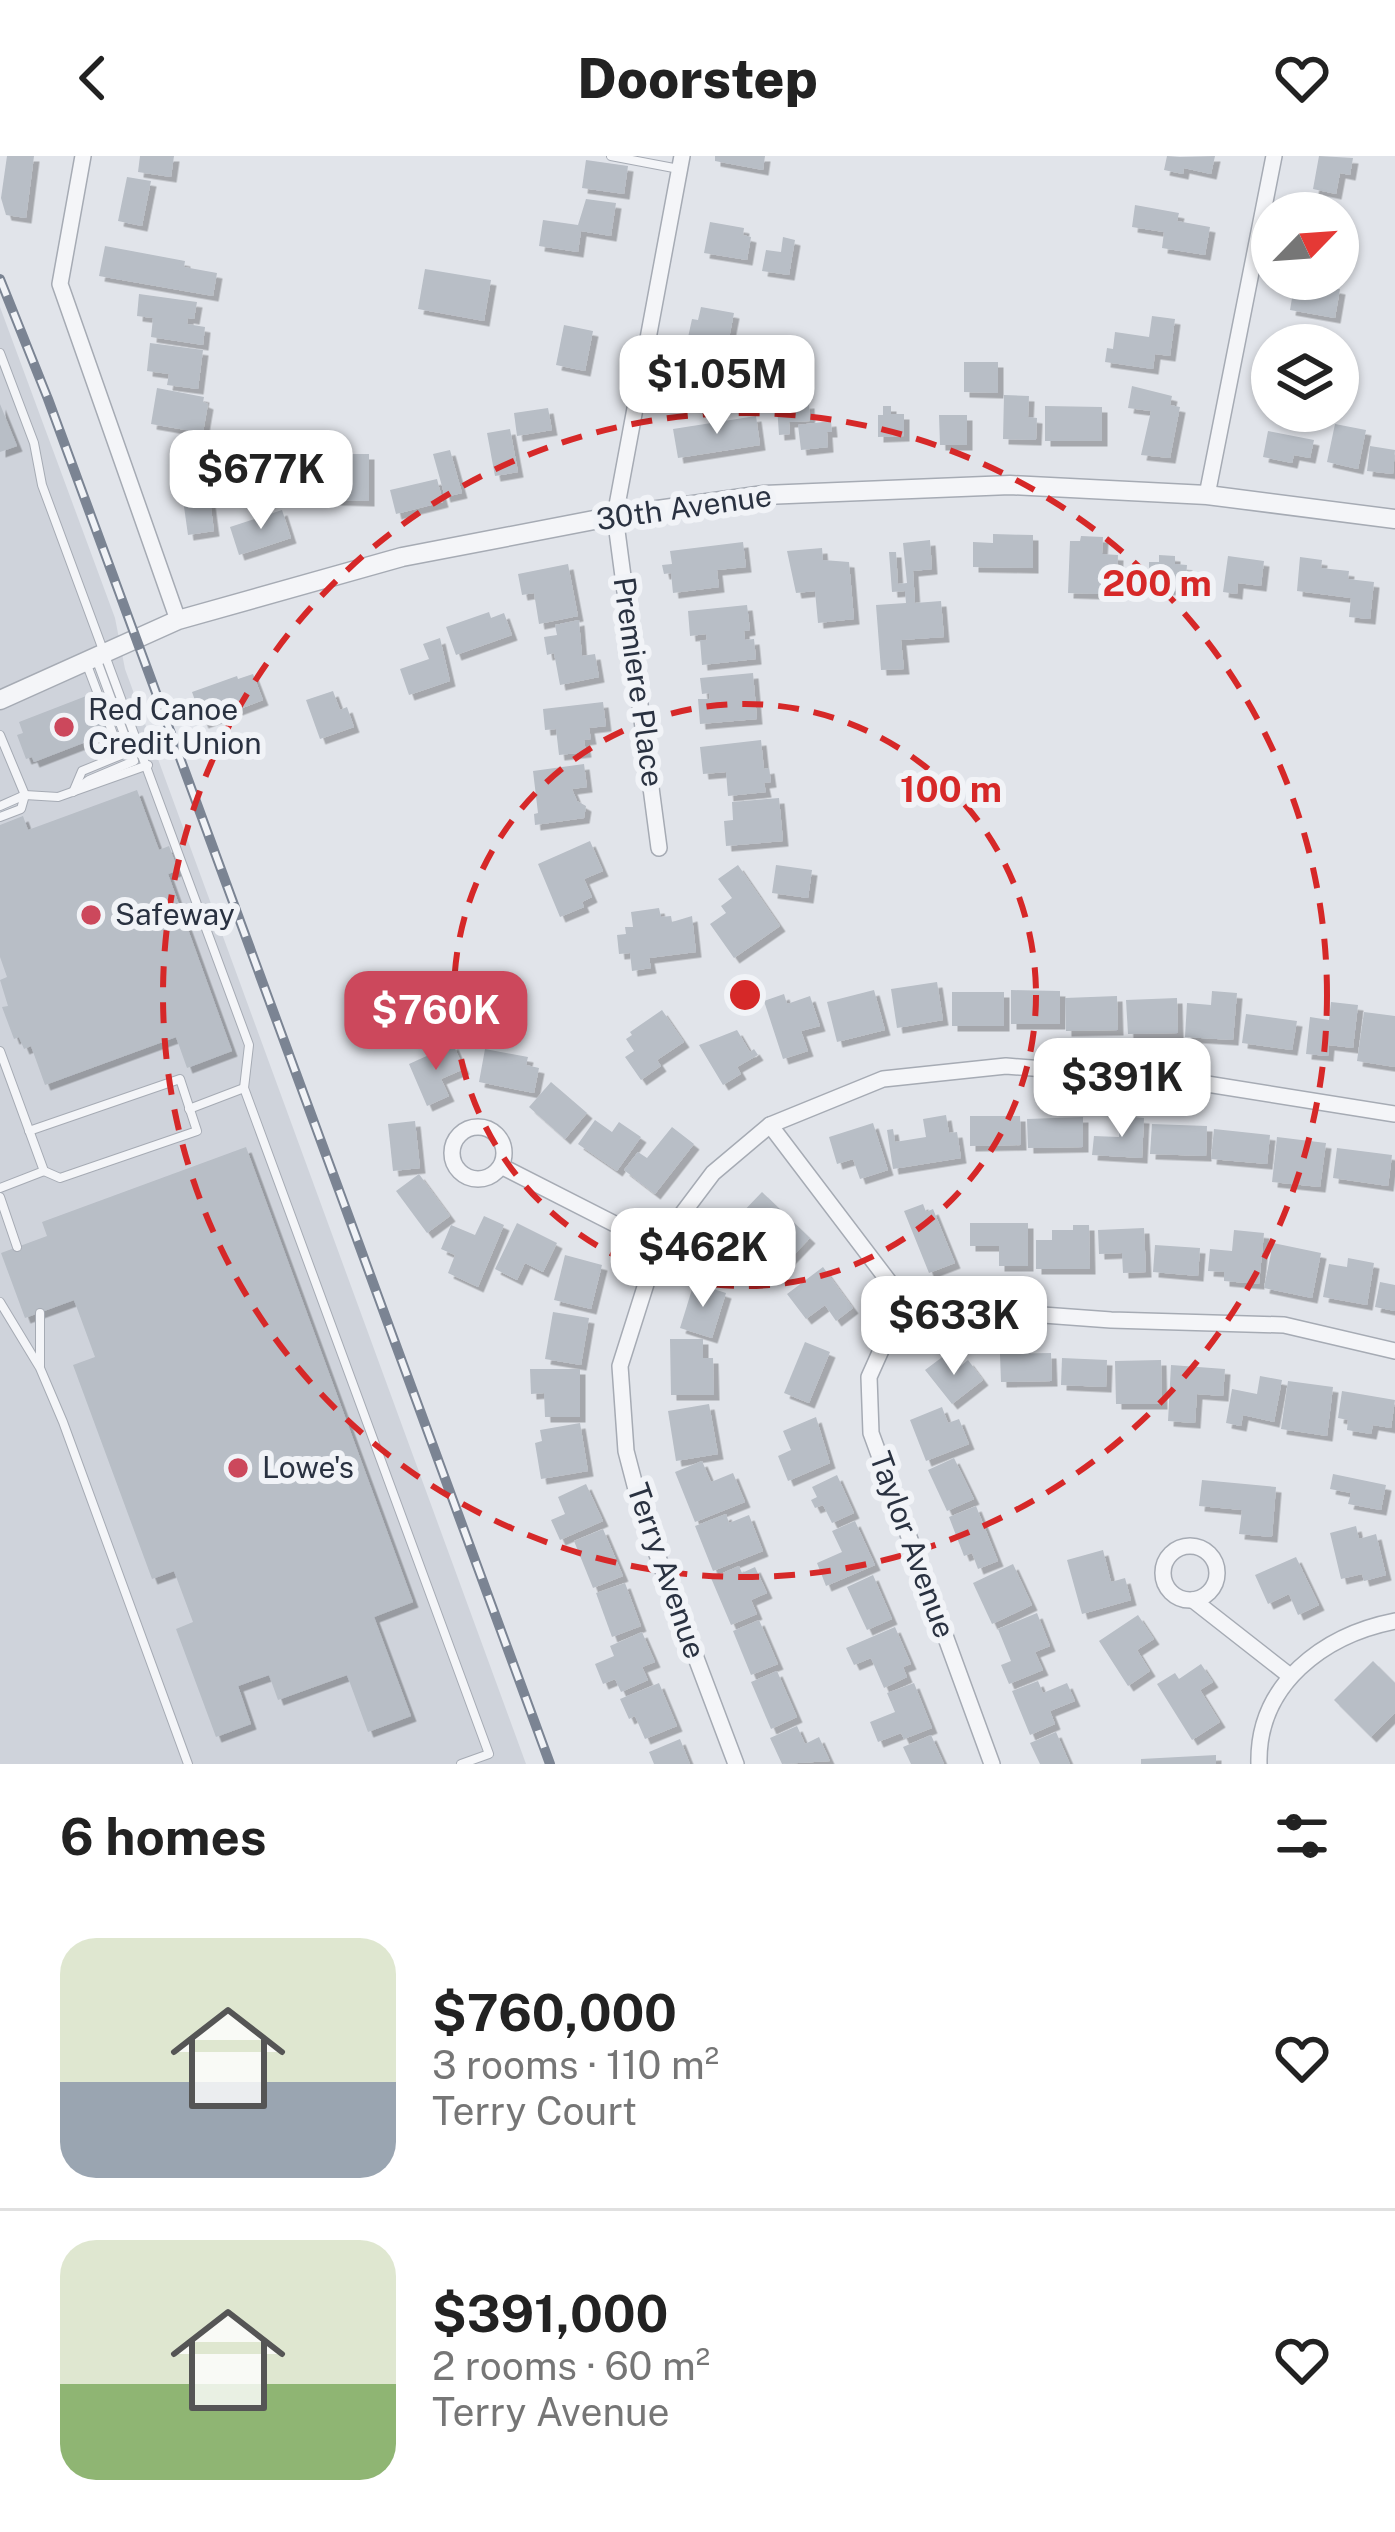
<!DOCTYPE html>
<meta charset="utf-8">
<style>
body{margin:0;font-family:"Public Sans",sans-serif;background:#f2f2f2;color:#222;height:100vh;display:flex;flex-direction:column;font-size:45px;white-space:nowrap}
*{box-sizing:border-box;margin:0}
p{font-size:39px;color:#767676}
.icon{flex:none;width:66px;height:66px;fill:none;stroke:currentColor;stroke-width:2;stroke-linecap:round;stroke-linejoin:round}
.map{position:relative;height:1608px;overflow:hidden}
.details{display:flex;flex-direction:column;background:#fff;flex:1}
.details>*{flex:none}
.needle{width:78px;rotate:65deg}
.tools{position:absolute;left:1251px;top:36px;display:grid;gap:24px}
.tools a{display:grid;place-items:center;width:108px;height:108px;border-radius:50%;background:#fff;box-shadow:0 3px 9px #0004;font-size:60px}
.price{position:absolute;translate:-50% -102px;padding:0 27px;border-radius:24px;background:#fff;color:#222;font-size:39px;line-height:78px;filter:drop-shadow(0 3px 6px #0008)}
.price::after{content:'';position:absolute;left:50%;top:72px;width:36px;height:27px;margin-left:-18px;background:inherit;clip-path:polygon(0 0,100% 0,50% 100%)}
.price.selected{background:#cc485c;color:#fff}
ul{padding:0;list-style:none}
li{display:flex;align-items:center;gap:36px;height:300px;padding:0 60px}
li+li{border-top:3px solid #e0e0e0}
li span{display:grid;place-items:center;flex:none;width:336px;height:240px;border-radius:36px;color:#555}
li>.icon{margin-inline-start:auto}
span .icon{width:144px;height:144px;fill:#fffc;stroke-width:1}
li b{font-size:51px}
h2{display:flex;justify-content:space-between;align-items:center;height:144px;padding:0 60px;font-size:51px}
header{display:flex;justify-content:space-between;align-items:center;height:156px;padding:0 60px;background:#fff;font-size:54px;font-weight:800}
.map>svg:first-child{display:block}
.built{fill:#cfd3db}
.building{fill:#b8bec6;filter:url(#shadow)}
.lines{fill:none;stroke-linecap:round;stroke-linejoin:round}
.service-casing{stroke:#a6abb4;stroke-width:10}
.minor-casing{stroke:#a6abb4;stroke-width:18}
.tertiary-casing{stroke:#a6abb4;stroke-width:21}
.service{stroke:#f4f5f8;stroke-width:8}
.minor{stroke:#f4f5f8;stroke-width:15}
.tertiary{stroke:#f4f5f8;stroke-width:18}
.rail-casing{stroke:#7b8493;stroke-width:10}
.rail{stroke:#f1f3f7;stroke-width:6;stroke-dasharray:18;stroke-linecap:butt}
.ring{fill:none;stroke:#d62828;stroke-width:6;stroke-dasharray:21 15}
.poi-dot{fill:#cc485c;stroke:#f1f3f7;stroke-width:4.5}
.labels{text-anchor:middle;stroke-width:12;stroke-linejoin:round;paint-order:stroke}
.street-label{font-size:30px;fill:#2a3241;stroke:#f1f3f7}
.poi-label{font-size:30px;fill:#2a3241;stroke:#f1f3f7;text-anchor:start}
.centre{fill:#d62828;stroke:#f1f3f7;stroke-width:6}
.ring-label{font-size:36px;text-anchor:middle;font-weight:bold;fill:#d62828;stroke:#f1f3f7;stroke-width:12;stroke-linejoin:round;paint-order:stroke}
</style>
<header><svg class="icon" aria-label="back" viewBox="0 0 24 24"><path d="M15 5l-7 7 7 7"/></svg>Doorstep<svg class="icon" aria-label="heart" viewBox="0 0 24 24"><path d="M12 20l-8-8c-3-5 5-10 8-4 3-6 11-1 8 4z"/></svg></header>
<div class="map">
<svg width="1395" height="1608" viewBox="0 0 1395 1608">
<defs>
<filter id="shadow"><feDropShadow dx="5.5" dy="5.5" stdDeviation="0" flood-color="#0004"/></filter>
</defs>
<rect width="100%" height="100%" fill="#e1e4ea"/>
<polygon class="built" points="0,151 115,462 125,513 526,1608 0,1608"/>
<g class="building">
<polygon points="7,0 34,0 26,62 6,59 1,42"/>
<polygon points="140,0 174,0 171,21 138,16"/>
<polygon points="715,0 765,0 763,14 715,5"/>
<polygon points="1167,0 1180,1 1215,0 1211,18 1184,12 1183,18 1164,14"/>
<polygon points="1319,0 1353,2 1350,19 1340,17 1336,38 1313,33"/>
<polygon points="586,4 628,10 624,38 582,32"/>
<polygon points="127,21 151,25 142,70 118,65"/>
<polygon points="586,43 616,47 611,80 581,75 578,96 539,90 543,64 578,69"/>
<polygon points="1135,49 1179,57 1177,65 1210,71 1205,99 1162,92 1164,76 1132,71"/>
<polygon points="710,66 744,72 743,79 751,81 747,104 704,97"/>
<polygon points="783,81 795,84 789,119 762,115 766,94 781,96"/>
<polygon points="105,90 185,105 184,111 217,117 213,140 99,120"/>
<polygon points="425,113 491,124 484,165 418,153"/>
<polygon points="1301,123 1331,123 1329,131 1340,133 1335,162 1290,154 1294,130 1300,132"/>
<polygon points="139,138 197,146 194,163 188,162 187,168 205,171 203,189 151,181 153,162 137,160"/>
<polygon points="701,151 734,157 727,193 687,186 692,163 698,164"/>
<polygon points="1152,160 1175,163 1170,200 1155,198 1153,213 1105,206 1107,192 1113,193 1115,176 1149,181"/>
<polygon points="564,169 593,175 585,215 556,209"/>
<polygon points="150,187 203,194 198,233 167,229 169,218 147,215"/>
<polygon points="691,196 728,199 727,216 743,218 741,242 699,239 701,219 690,219"/>
<polygon points="964,206 998,206 998,237 964,236"/>
<polygon points="1132,230 1172,240 1170,249 1180,251 1170,302 1141,299 1151,255 1128,252"/>
<polygon points="157,232 204,241 203,246 208,248 203,277 151,268"/>
<polygon points="1004,239 1029,240 1028,261 1037,262 1036,284 1003,283"/>
<polygon points="809,247 810,265 789,266 790,278 779,279 777,250"/>
<polygon points="0,248 17,290 0,296"/>
<polygon points="883,250 891,250 891,258 904,258 904,280 878,281 878,259 883,259"/>
<polygon points="1045,250 1102,251 1102,285 1045,285"/>
<polygon points="548,252 552,274 517,280 514,257"/>
<polygon points="939,259 967,259 967,289 940,289"/>
<polygon points="756,260 760,289 678,302 673,273"/>
<polygon points="831,265 832,276 827,276 828,291 801,294 798,269"/>
<polygon points="1335,268 1366,274 1358,313 1327,306"/>
<polygon points="510,273 518,316 495,320 487,277"/>
<polygon points="1268,275 1314,284 1310,302 1294,299 1292,307 1263,301"/>
<polygon points="1370,290 1395,294 1393,318 1367,315"/>
<polygon points="203,291 214,375 188,379 176,294"/>
<polygon points="450,294 462,337 445,341 433,298"/>
<polygon points="335,298 369,298 369,345 335,344"/>
<polygon points="437,323 443,346 396,358 390,334"/>
<polygon points="282,354 291,382 239,399 230,371"/>
<polygon points="993,378 1033,379 1033,412 973,411 973,386 993,387"/>
<polygon points="1081,380 1103,381 1102,398 1118,399 1117,422 1100,422 1099,438 1068,437 1070,385 1080,385"/>
<polygon points="930,384 932,413 913,415 915,447 941,445 944,481 901,484 904,513 881,514 876,449 906,447 905,435 892,436 889,396 896,396 898,428 907,427 903,387"/>
<polygon points="743,386 746,411 717,414 719,431 673,437 671,417 664,418 662,409 672,408 670,395"/>
<polygon points="822,392 823,404 849,406 854,463 818,467 815,435 796,437 787,395"/>
<polygon points="1159,399 1175,400 1175,408 1187,409 1185,435 1149,432 1147,426 1140,426 1142,412 1149,413 1149,406 1159,406"/>
<polygon points="1228,400 1264,405 1261,430 1238,427 1237,438 1223,436"/>
<polygon points="1300,401 1322,404 1321,412 1349,415 1348,423 1374,426 1370,463 1349,461 1351,442 1297,435"/>
<polygon points="568,408 578,460 539,468 534,437 522,439 518,418"/>
<polygon points="747,449 750,474 744,475 745,484 754,483 756,503 702,509 700,484 707,484 706,478 690,480 688,455"/>
<polygon points="489,456 491,462 504,457 512,479 456,499 446,471"/>
<polygon points="579,464 582,500 595,498 599,521 560,529 554,497 547,499 544,481 557,479 555,469"/>
<polygon points="440,482 450,525 409,539 400,513 429,503 423,488"/>
<polygon points="753,517 757,563 700,568 698,543 710,543 709,537 702,538 700,522"/>
<polygon points="253,518 263,544 203,567 192,536 237,520 238,523"/>
<polygon points="333,535 340,554 347,551 354,571 320,583 306,544"/>
<polygon points="94,537 109,577 34,606 32,601 26,603 17,579 23,577 19,566"/>
<polygon points="603,546 606,570 589,572 591,583 584,584 586,596 559,599 556,573 545,574 543,553"/>
<polygon points="761,584 764,613 769,612 771,626 764,627 766,636 728,640 726,616 703,618 700,591"/>
<polygon points="584,608 587,631 572,633 577,645 586,650 584,662 535,669 534,658 538,657 533,615"/>
<polygon points="137,634 159,694 169,690 178,714 168,718 232,895 187,912 176,881 45,929 31,890 24,893 19,881 14,883 2,851 8,850 0,824 7,821 0,801 0,669 23,660 28,674"/>
<polygon points="779,642 783,685 726,690 724,665 733,664 732,646"/>
<polygon points="590,685 603,715 584,723 592,741 582,746 584,751 560,761 538,708"/>
<polygon points="738,709 780,770 734,802 710,768 726,757 721,750 732,742 718,723"/>
<polygon points="776,709 812,714 808,742 772,737"/>
<polygon points="659,752 661,761 671,760 672,766 692,760 696,796 649,802 651,812 632,815 630,797 619,798 617,779 626,778 625,771 633,771 631,756"/>
<polygon points="937,826 943,864 897,872 891,833"/>
<polygon points="874,834 885,874 837,886 827,846"/>
<polygon points="1011,834 1060,835 1060,868 1011,868"/>
<polygon points="1212,835 1237,837 1233,884 1185,881 1187,847 1211,849"/>
<rect x="952" y="836" width="52" height="34"/>
<polygon points="784,838 787,848 810,840 820,870 801,875 808,895 783,903 764,845"/>
<polygon points="1117,840 1118,874 1066,875 1065,842"/>
<polygon points="1177,842 1178,877 1128,878 1126,844"/>
<polygon points="1331,846 1358,849 1353,892 1329,889 1328,900 1306,898 1310,861 1329,864"/>
<polygon points="662,854 684,886 657,904 661,910 641,924 625,901 634,895 626,883 632,879 630,876"/>
<polygon points="1364,856 1395,860 1395,911 1357,905"/>
<polygon points="1246,858 1297,865 1292,894 1242,887"/>
<polygon points="737,874 750,896 754,893 758,899 737,911 741,918 723,929 699,889"/>
<polygon points="453,888 464,913 441,923 449,940 427,950 409,908"/>
<polygon points="485,893 528,901 526,909 539,912 534,937 479,926"/>
<polygon points="551,926 587,957 565,983 529,951"/>
<polygon points="946,959 949,977 957,976 961,1002 893,1013 887,974 893,973 895,986 926,981 923,963"/>
<polygon points="970,960 1020,960 1021,989 970,990"/>
<polygon points="1120,960 1144,962 1142,1002 1092,999 1094,980 1119,981"/>
<polygon points="1083,961 1083,991 1028,992 1027,963"/>
<polygon points="595,964 612,976 619,966 641,981 617,1015 578,988"/>
<polygon points="415,965 420,1012 393,1015 388,968"/>
<polygon points="873,967 888,1014 860,1023 853,1003 837,1008 829,981"/>
<polygon points="1152,968 1207,970 1206,1000 1150,998"/>
<polygon points="672,971 694,988 655,1038 624,1014 638,996 647,1002"/>
<polygon points="1214,973 1270,979 1267,1008 1211,1003"/>
<polygon points="1277,981 1326,987 1320,1031 1272,1026"/>
<polygon points="246,991 413,1446 374,1461 411,1560 368,1576 347,1519 278,1544 269,1519 238,1530 251,1568 216,1581 176,1473 193,1466 174,1415 152,1423 73,1209 95,1201 74,1144 25,1162 1,1097 47,1080 42,1066"/>
<polygon points="1337,992 1392,999 1388,1030 1333,1022"/>
<polygon points="419,1018 450,1060 427,1077 396,1035"/>
<polygon points="762,1036 810,1082 786,1107 738,1061"/>
<polygon points="923,1048 926,1056 933,1053 955,1107 929,1117 904,1055"/>
<polygon points="484,1060 504,1069 478,1131 448,1117 455,1099 441,1093 451,1069 475,1079"/>
<polygon points="517,1067 557,1087 543,1116 525,1107 517,1124 495,1113"/>
<polygon points="970,1067 1028,1067 1028,1110 999,1110 999,1090 970,1090"/>
<polygon points="1073,1069 1089,1069 1090,1113 1036,1113 1036,1084 1052,1084 1052,1074 1073,1074"/>
<polygon points="1144,1072 1146,1116 1123,1117 1122,1097 1099,1098 1098,1074"/>
<polygon points="1234,1074 1264,1077 1259,1128 1224,1125 1224,1116 1208,1115 1210,1093 1232,1095"/>
<polygon points="736,1075 768,1103 752,1121 740,1110 726,1126 703,1105"/>
<polygon points="1273,1087 1321,1097 1312,1142 1264,1132"/>
<polygon points="1155,1089 1200,1092 1198,1120 1153,1116"/>
<polygon points="565,1099 602,1109 591,1153 554,1144"/>
<polygon points="1348,1102 1374,1107 1367,1149 1323,1141 1329,1108 1347,1111"/>
<polygon points="823,1111 853,1152 836,1165 825,1149 806,1163 787,1138"/>
<polygon points="1380,1126 1395,1129 1395,1155 1375,1151"/>
<polygon points="694,1127 726,1137 712,1182 680,1172"/>
<polygon points="553,1156 589,1162 581,1209 545,1203"/>
<polygon points="670,1183 703,1183 703,1202 713,1202 714,1239 671,1239"/>
<polygon points="805,1186 830,1196 809,1247 784,1237"/>
<polygon points="1051,1197 1052,1225 1001,1226 1000,1198"/>
<polygon points="945,1199 957,1213 968,1204 983,1224 952,1248 925,1214"/>
<polygon points="1062,1202 1107,1204 1106,1231 1061,1229"/>
<polygon points="1161,1204 1162,1248 1116,1248 1115,1205"/>
<polygon points="1171,1209 1225,1213 1223,1240 1197,1238 1195,1267 1168,1265"/>
<polygon points="530,1213 580,1213 580,1261 545,1261 544,1237 531,1238"/>
<polygon points="1260,1220 1282,1224 1274,1266 1243,1259 1241,1270 1226,1267 1232,1233 1257,1238"/>
<polygon points="1288,1225 1333,1231 1327,1280 1281,1273"/>
<polygon points="1342,1235 1395,1244 1391,1272 1373,1269 1371,1278 1347,1274 1348,1264 1338,1262"/>
<polygon points="709,1248 718,1298 676,1305 668,1255"/>
<polygon points="942,1251 948,1267 959,1263 969,1288 926,1305 910,1264"/>
<polygon points="816,1261 830,1307 788,1325 778,1300 791,1294 783,1275"/>
<polygon points="580,1267 588,1315 541,1323 535,1287 542,1285 540,1274"/>
<polygon points="954,1302 974,1343 947,1355 928,1314"/>
<polygon points="702,1305 711,1326 733,1317 745,1346 695,1366 675,1316"/>
<polygon points="1333,1318 1386,1329 1381,1354 1348,1348 1351,1337 1330,1333"/>
<polygon points="837,1319 854,1357 832,1367 823,1349 815,1352 811,1344 817,1341 812,1331"/>
<polygon points="1202,1324 1276,1331 1272,1381 1239,1378 1242,1354 1199,1350"/>
<polygon points="586,1328 603,1365 560,1384 551,1364 565,1358 558,1341"/>
<polygon points="976,1350 998,1405 978,1413 972,1397 964,1400 949,1361"/>
<polygon points="726,1358 729,1367 749,1359 763,1395 713,1415 695,1370"/>
<polygon points="855,1365 875,1409 826,1430 817,1407 842,1396 832,1375"/>
<polygon points="1356,1370 1359,1383 1376,1378 1386,1419 1364,1425 1362,1418 1341,1423 1330,1377"/>
<polygon points="603,1373 623,1420 593,1432 574,1385"/>
<polygon points="1103,1394 1111,1426 1125,1422 1131,1444 1082,1458 1067,1404"/>
<polygon points="1296,1401 1319,1449 1298,1459 1289,1438 1268,1448 1255,1419"/>
<polygon points="1013,1408 1032,1449 992,1468 973,1427"/>
<polygon points="739,1410 742,1417 755,1411 767,1437 751,1444 757,1458 731,1469 711,1422"/>
<polygon points="873,1419 892,1463 867,1474 847,1431"/>
<polygon points="625,1427 641,1470 612,1481 596,1437"/>
<polygon points="1037,1457 1050,1490 1035,1496 1043,1514 1009,1528 1001,1509 1011,1505 998,1473"/>
<polygon points="1138,1459 1154,1483 1137,1494 1150,1515 1128,1530 1099,1485"/>
<polygon points="759,1464 778,1508 751,1519 733,1475"/>
<polygon points="895,1471 911,1508 903,1511 907,1521 884,1532 871,1502 854,1509 846,1492"/>
<polygon points="642,1476 655,1506 642,1511 648,1524 621,1536 615,1523 603,1528 595,1508 614,1500 610,1490"/>
<polygon points="1373,1505 1395,1527 1395,1557 1371,1581 1334,1544"/>
<polygon points="1201,1508 1213,1526 1200,1534 1220,1566 1192,1584 1157,1528 1175,1517 1179,1523"/>
<polygon points="777,1515 797,1561 771,1573 751,1526"/>
<polygon points="1038,1525 1043,1537 1067,1527 1075,1545 1050,1555 1055,1568 1030,1579 1012,1535"/>
<polygon points="659,1527 677,1570 645,1583 635,1560 629,1563 620,1543"/>
<polygon points="914,1527 932,1572 904,1583 901,1577 878,1586 870,1566 895,1556 887,1537"/>
<polygon points="797,1570 805,1588 819,1581 830,1605 782,1608 770,1582"/>
<polygon points="1056,1576 1070,1608 1040,1608 1030,1587"/>
<polygon points="931,1579 944,1608 911,1608 903,1591"/>
<polygon points="680,1583 690,1608 654,1608 649,1596"/>
<polygon points="1216,1599 1216,1608 1141,1608 1141,1603"/>
</g>
<g class="lines">
<g class="service-casing">
<g id="service">
<polyline points="611,0 679,13"/>
<polyline points="0,197 34,287 42,329 249,889 244,932 489,1598 461,1608"/>
<polyline points="0,579 25,639 21,653 0,661"/>
<polyline points="74,634 82,615 121,599 87,509"/>
<polyline points="73,636 89,624 134,605 96,502"/>
<polyline points="0,650 25,639 58,641 148,609"/>
<polyline points="0,895 44,1015 0,1032"/>
<polyline points="189,953 244,932"/>
<polyline points="29,975 180,923 197,975 60,1022 44,1015"/>
<polyline points="0,1041 17,1091"/>
<polyline points="0,1146 40,1212 63,1266 188,1608"/>
<polyline points="40,1157 40,1210"/>
</g>
</g>
<g class="minor-casing">
<g id="minor">
<polyline points="83,0 60,128 178,464"/>
<polyline points="1207,339 1274,0"/>
<polyline points="659,692 615,360 682,0"/>
<polyline points="770,969 915,1160"/>
<circle cx="478" cy="997" r="26"/>
<polyline points="501,1010 658,1090"/>
<circle cx="1190" cy="1417" r="27"/>
<polyline points="1193,1444 1290,1520"/>
<polyline points="736,1608 644,1364 626,1295 620,1210 658,1090 713,1017 770,969 883,923 1006,910 1182,924 1395,958"/>
<polyline points="992,1608 871,1277 869,1221 886,1183 915,1160 961,1153 1111,1164 1284,1169 1395,1195"/>
<path d="M1259 1608C1257 1528 1324 1479 1395 1465"/>
</g>
</g>
<g class="tertiary-casing">
<polyline id="tertiary" points="0,544 178,464 402,401 615,360 764,339 1010,329 1207,339 1395,363"/>
</g>
<use href="#service" class="service"/>
<use href="#minor" class="minor"/>
<use href="#tertiary" class="tertiary"/>
<g class="rail-casing">
<polyline id="rail" points="0,123 48,243 550,1608"/>
</g>
<use href="#rail" class="rail"/>
</g>
<g class="ring">
<circle cx="745" cy="839" r="291"/>
<circle cx="745" cy="839" r="582"/>
</g>
<g class="poi-dot">
<circle cx="64" cy="571" r="12"/>
<circle cx="91" cy="759" r="12"/>
<circle cx="238" cy="1312" r="12"/>
</g>
<g class="labels">
<g class="street-label">
<text transform="translate(684 352) rotate(-8)" y="10">30th Avenue</text>
<text transform="translate(638 526) rotate(82)" y="10">Premiere Place</text>
<text transform="translate(912 1389) rotate(70)" y="10">Taylor Avenue</text>
<text transform="translate(666 1415) rotate(71)" y="10">Terry Avenue</text>
</g>
<g class="poi-label">
<text x="88" y="564">Red Canoe<tspan x="88" dy="34">Credit Union</tspan></text>
<text x="115" y="769">Safeway</text>
<text x="262" y="1322">Lowe's</text>
</g>
</g>
<circle cx="745" cy="839" r="18" class="centre"/>
<g class="ring-label">
<text x="1157" y="440">200 m</text>
<text x="951" y="646">100 m</text>
</g>
</svg>
<div class="tools">
<a><svg class="needle" viewBox="-14 -14 28 28"><path d="M0-13l5 13h-10z" fill="#e53935"/><path d="M0 13l5-13h-10z" fill="#767676"/></svg></a>
<a><svg class="icon" aria-label="layers" viewBox="0 0 24 24"><path d="M12 4l9 5-9 5-9-5zM3 14l9 5 9-5"/></svg></a>
</div>
<b class="price" style="left:717px;top:281px">$1.05M</b>
<b class="price" style="left:261px;top:376px">$677K</b>
<b class="price selected" style="left:436px;top:917px">$760K</b>
<b class="price" style="left:1122px;top:984px">$391K</b>
<b class="price" style="left:703px;top:1154px">$462K</b>
<b class="price" style="left:954px;top:1222px">$633K</b>
</div>
<section class="details">
<h2>6 homes<svg class="icon" aria-label="filters" viewBox="0 0 24 24"><path d="M4 7h16M4 17h16"/><circle cx="9" cy="7" r="2"/><circle cx="15" cy="17" r="2"/></svg></h2>
<ul>
<li><span style="background:linear-gradient(#dfe7d0 60%,#9aa5b1 0)"><svg class="icon" aria-label="home" viewBox="0 0 24 24"><path d="M3 11l9-7 9 7M6 9v11h12V9"/></svg></span><div><b>$760,000</b><p>3 rooms · 110 m²</p><p>Terry Court</p></div><svg class="icon" aria-label="heart" viewBox="0 0 24 24"><path d="M12 20l-8-8c-3-5 5-10 8-4 3-6 11-1 8 4z"/></svg></li>
<li><span style="background:linear-gradient(#dfe7d0 60%,#8fb573 0)"><svg class="icon" aria-label="home" viewBox="0 0 24 24"><path d="M3 11l9-7 9 7M6 9v11h12V9"/></svg></span><div><b>$391,000</b><p>2 rooms · 60 m²</p><p>Terry Avenue</p></div><svg class="icon" aria-label="heart" viewBox="0 0 24 24"><path d="M12 20l-8-8c-3-5 5-10 8-4 3-6 11-1 8 4z"/></svg></li>
</ul>
</section>
